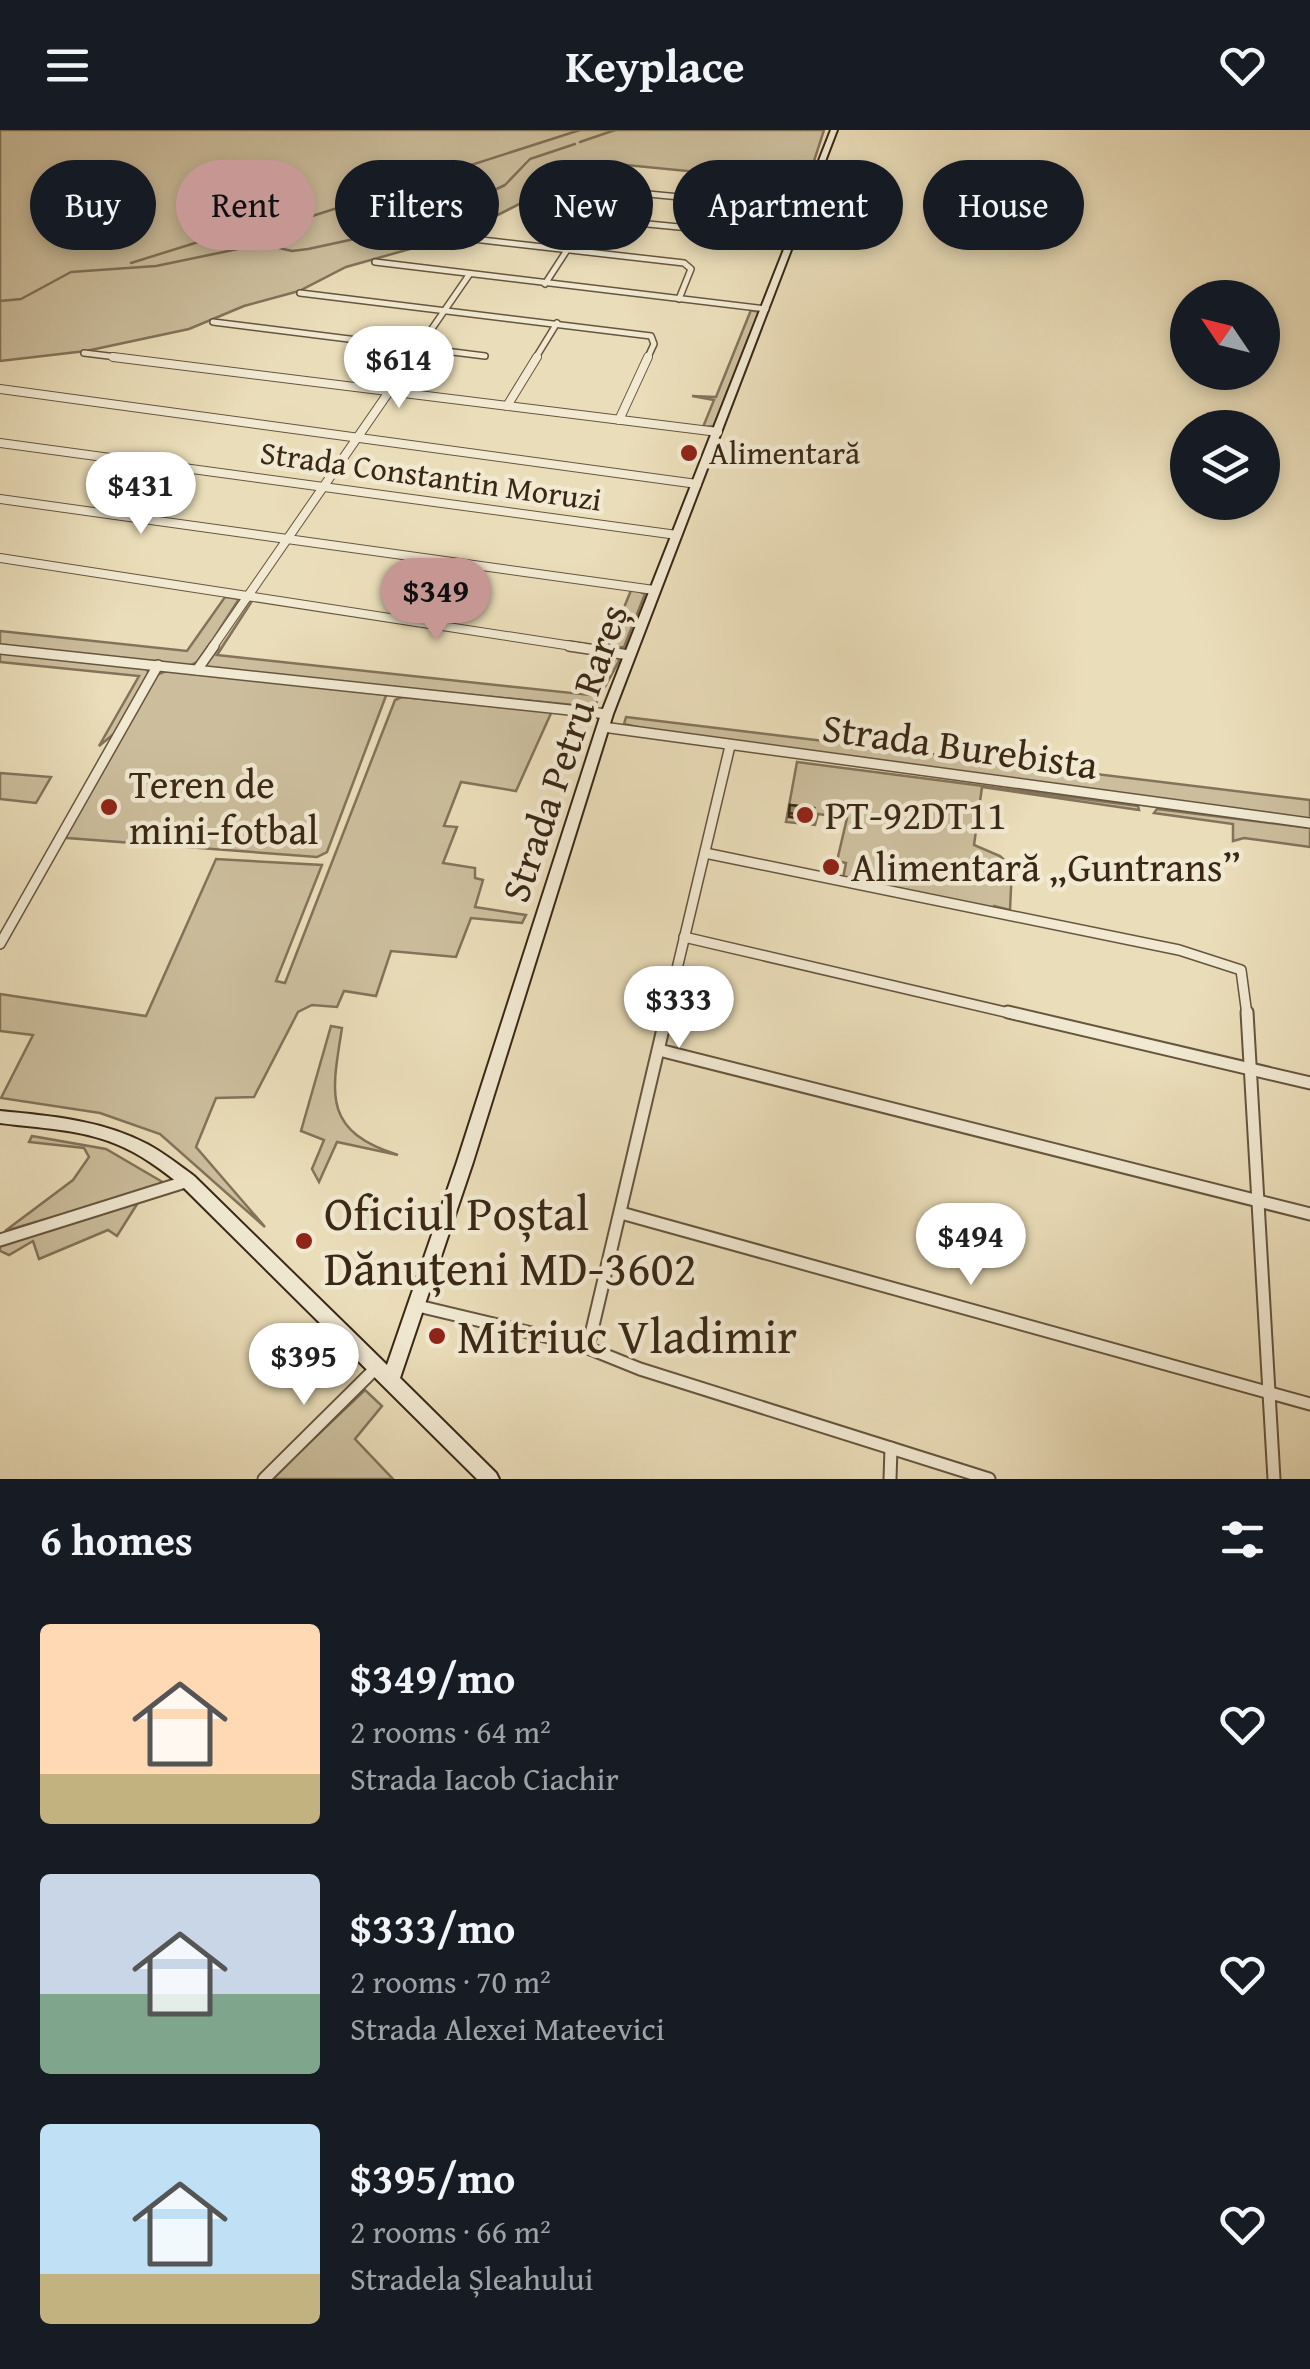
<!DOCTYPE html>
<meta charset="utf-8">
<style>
body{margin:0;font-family:"Gentium Book Plus",serif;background:#242831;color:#f1f3f6;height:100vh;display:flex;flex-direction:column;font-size:38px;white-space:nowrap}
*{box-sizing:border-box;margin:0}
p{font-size:32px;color:#9ea1a6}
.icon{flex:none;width:55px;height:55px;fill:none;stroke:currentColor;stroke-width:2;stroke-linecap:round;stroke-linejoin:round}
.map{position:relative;height:1349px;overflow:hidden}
.panel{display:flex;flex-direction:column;background:#171b24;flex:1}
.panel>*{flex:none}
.banner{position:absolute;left:30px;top:30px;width:1250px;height:90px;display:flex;gap:20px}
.needle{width:65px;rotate:305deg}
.fabs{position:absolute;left:1170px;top:150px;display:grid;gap:20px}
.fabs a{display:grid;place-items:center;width:110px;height:110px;border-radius:50%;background:#171b24;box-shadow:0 5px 15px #0003;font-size:50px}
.price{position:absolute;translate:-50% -85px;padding:0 22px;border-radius:35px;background:#fff;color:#222;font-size:32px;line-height:65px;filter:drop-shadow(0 2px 5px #0008)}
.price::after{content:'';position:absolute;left:50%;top:60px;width:30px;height:22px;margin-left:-15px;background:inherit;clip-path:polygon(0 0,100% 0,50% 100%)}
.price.selected{background:#c59692;color:#111}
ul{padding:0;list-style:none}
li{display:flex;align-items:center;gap:30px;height:250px;padding:0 40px}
li span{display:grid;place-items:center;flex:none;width:280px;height:200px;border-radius:10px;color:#555}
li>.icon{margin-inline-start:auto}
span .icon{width:120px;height:120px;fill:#fffc;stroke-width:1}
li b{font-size:42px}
h2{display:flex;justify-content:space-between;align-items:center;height:120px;padding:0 40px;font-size:42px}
.pill{padding:0 35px;border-radius:45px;background:#171b24;box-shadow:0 5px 15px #0003;font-size:35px;line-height:90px}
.pill.selected{background:#c59692;color:#111}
header{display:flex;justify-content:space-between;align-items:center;height:130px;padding:0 40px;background:#171b24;font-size:45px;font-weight:700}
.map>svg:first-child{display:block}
.green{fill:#ccbe9d;stroke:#83735a;stroke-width:2.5}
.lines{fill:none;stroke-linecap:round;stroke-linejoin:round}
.stream{stroke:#806f57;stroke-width:2.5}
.street-far3-casing{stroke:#66553f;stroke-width:8}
.street-far2-casing{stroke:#66553f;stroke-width:10}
.street-far1-casing{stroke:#66553f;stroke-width:12}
.street-casing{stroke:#66553f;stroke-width:15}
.secondary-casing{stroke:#3a2816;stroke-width:4}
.street-far3{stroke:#f1e9d2;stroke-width:5}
.street-far2{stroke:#f1e9d2;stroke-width:8}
.street-far1{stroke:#f1e9d2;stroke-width:9}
.street{stroke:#f1e9d2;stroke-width:11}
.secondary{fill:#f1e9d2;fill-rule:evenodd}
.wall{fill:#81735c;stroke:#3a2816;stroke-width:2.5}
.building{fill:#96866b;stroke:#3a2816;stroke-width:2.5}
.poi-dot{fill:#8f2418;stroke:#f1e9d2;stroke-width:4}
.labels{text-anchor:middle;stroke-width:9;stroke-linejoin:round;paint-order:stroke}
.far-poi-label{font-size:32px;fill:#3a2816;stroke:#f1e9d2;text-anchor:start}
.far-street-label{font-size:32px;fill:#3a2816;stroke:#f1e9d2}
.street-label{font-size:40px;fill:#3a2816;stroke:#f1e9d2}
.poi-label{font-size:40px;fill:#3a2816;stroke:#f1e9d2;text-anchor:start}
.near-poi-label{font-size:48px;fill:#3a2816;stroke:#f1e9d2;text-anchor:start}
</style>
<header><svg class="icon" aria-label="menu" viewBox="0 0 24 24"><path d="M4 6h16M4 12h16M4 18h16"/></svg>Keyplace<svg class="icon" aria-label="heart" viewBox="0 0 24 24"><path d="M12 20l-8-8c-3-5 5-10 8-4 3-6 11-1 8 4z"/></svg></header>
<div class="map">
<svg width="1310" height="1349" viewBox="0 0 1310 1349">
<rect width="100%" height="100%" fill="#eaddb9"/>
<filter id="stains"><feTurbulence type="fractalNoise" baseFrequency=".002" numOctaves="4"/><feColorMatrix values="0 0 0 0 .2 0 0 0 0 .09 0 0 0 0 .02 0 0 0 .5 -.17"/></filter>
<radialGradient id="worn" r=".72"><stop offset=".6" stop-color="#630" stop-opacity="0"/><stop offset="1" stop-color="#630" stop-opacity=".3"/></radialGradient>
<g class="green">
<polygon points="0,0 824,0 805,59 738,51 739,46 626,35 584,52 555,56 456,106 346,137 299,161 244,176 189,199 86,221 0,231"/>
<polygon points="751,180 759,182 714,296 703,297 714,270 692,266 716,267"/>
<polygon points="632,458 645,464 624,517 607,519"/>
<polygon points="225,467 239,469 199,531 189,536 0,516 0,501 187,521"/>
<polygon points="248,470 252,471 217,525 590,565 606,523 620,529 594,577 207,539 204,535"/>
<polygon points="0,522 147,539 149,545 115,603 99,616 139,546 0,532"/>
<polygon points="169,540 387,563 327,722 317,727 67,708 65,703 156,545"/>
<polygon points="402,567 552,581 516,661 461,652 444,696 457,697 443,733 475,738 475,748 483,750 475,777 526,785 522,793 471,788 456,827 391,821 376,866 344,861 337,877 312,875 298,882 254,967 216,968 196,1017 265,1097 160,1004 100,983 1,968 33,905 0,901 0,864 146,886 216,729 322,735 276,851 285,853 395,570"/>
<polygon points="626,587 1310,670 1310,689 668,604 624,594"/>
<polygon points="797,632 1138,676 1139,680 982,657 974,715 1000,726 1012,737 1010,780 994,776 992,780 843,748 846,733 837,731 847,688 818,684 815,695 786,692"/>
<polygon points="0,643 51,647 36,673 0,669"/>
<polygon points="1157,679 1310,698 1310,717 1244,708 1233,711 1233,694 1154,683"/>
<path d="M331 896 342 898C331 966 323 1001 398 1025L337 1012 319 1052 312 1039 324 1010 301 1001Z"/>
<polygon points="32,1006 106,1019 166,1054 5,1101 73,1050 89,1027 84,1018 29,1012"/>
<polygon points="139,1071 117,1106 108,1100 39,1129 33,1111 9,1125 0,1121 0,1115"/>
<polygon points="365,1260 382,1276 355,1309 393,1349 271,1349"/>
</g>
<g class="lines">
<g class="stream">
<polyline points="580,12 615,0"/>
<polyline points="131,133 211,108 229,95 303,89 580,0"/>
<polyline points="0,171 21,169 71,142 156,136 262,114 292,121 308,119 424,94 505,55 530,29 575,14"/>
</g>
<g class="street-far3-casing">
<g id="street-far3">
<polyline points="586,88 710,100 717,96 729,71"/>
<polyline points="456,107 684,133 691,139 679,169"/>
<polyline points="375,132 766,179"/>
<polyline points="545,154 606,60 806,79"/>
<polyline points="300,163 651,206 654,214 647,229"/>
<polyline points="213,192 485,226"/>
<polyline points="84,223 133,229"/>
<polyline points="411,229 469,145"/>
<polyline points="535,229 557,193"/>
</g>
</g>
<g class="street-far2-casing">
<g id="street-far2">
<polyline points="113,227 718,302"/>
<polyline points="0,259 697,354"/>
<polyline points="507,276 537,227"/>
<polyline points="619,290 648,227"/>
<polyline points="0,313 677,405"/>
<polyline points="0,369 654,460"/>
<polyline points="0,428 585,518"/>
<polyline points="212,518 413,227"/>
</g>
</g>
<g class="street-far1-casing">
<g id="street-far1">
<polyline points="569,516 629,525"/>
<polyline points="0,519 607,584"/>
<polyline points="197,540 214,516"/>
<polyline points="603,597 1310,693"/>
<polyline points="705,723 1179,820 1241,840 1247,885"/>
<polyline points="684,807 1018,885"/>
<polyline points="0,814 158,535"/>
<polyline points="666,885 730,616"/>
</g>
</g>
<g class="street-casing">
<g id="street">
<polyline points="1008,882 1310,953"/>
<polyline points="1247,882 1274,1349"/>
<polyline points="659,920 1310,1084"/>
<polyline points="621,1083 1310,1274"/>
<polyline points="0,1110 188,1051"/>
<polyline points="418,1176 578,1214 640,1239 989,1349"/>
<polyline points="588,1217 667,882"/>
<polyline points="264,1349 376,1238"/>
<polyline points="890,1349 891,1318"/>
</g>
</g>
<g class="secondary-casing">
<path id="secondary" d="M831 0H837L613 584 473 1032 400 1248 496 1343 499 1349H477L182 1056C162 1040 141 1024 116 1014 80 999 38 998 0 993V981C50 986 102 990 147 1014 164 1023 179 1035 194 1046L387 1235 457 1032 601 584Z"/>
</g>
<use href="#street-far3" class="street-far3"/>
<use href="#street-far2" class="street-far2"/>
<use href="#street-far1" class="street-far1"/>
<use href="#street" class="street"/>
<use href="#secondary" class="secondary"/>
</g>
<polygon class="wall" points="790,675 814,678 812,690 789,687"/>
<polygon class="building" points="790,675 814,678 813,686 789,683"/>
<g class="poi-dot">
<circle cx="689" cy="323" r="10"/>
<circle cx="109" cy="677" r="10"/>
<circle cx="805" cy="685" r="10"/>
<circle cx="831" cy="737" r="10"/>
<circle cx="304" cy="1111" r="10"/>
<circle cx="437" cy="1206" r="10"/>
</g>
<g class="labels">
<g class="far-poi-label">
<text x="709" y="334">Alimentară</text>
</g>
<g class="far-street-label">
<text transform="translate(431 346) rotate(8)" y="11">Strada Constantin Moruzi</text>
</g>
<g class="street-label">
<text transform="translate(960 616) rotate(8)" y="14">Strada Burebista</text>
<text transform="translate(564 623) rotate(-71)" y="14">Strada Petru Rareș</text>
</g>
<g class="poi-label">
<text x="129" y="668">Teren de<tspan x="129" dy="46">mini-fotbal</tspan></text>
<text x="825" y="699">PT-92DT11</text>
<text x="851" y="751">Alimentară „Guntrans”</text>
</g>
<g class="near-poi-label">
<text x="324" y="1100">Oficiul Poștal<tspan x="324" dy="55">Dănuțeni MD-3602</tspan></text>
<text x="457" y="1223">Mitriuc Vladimir</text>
</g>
</g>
<rect width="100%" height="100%" filter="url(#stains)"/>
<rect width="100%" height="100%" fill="url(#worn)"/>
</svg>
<div class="fabs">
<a><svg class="needle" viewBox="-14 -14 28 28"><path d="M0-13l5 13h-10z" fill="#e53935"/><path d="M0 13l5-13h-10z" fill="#9ea1a6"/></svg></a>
<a><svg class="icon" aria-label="layers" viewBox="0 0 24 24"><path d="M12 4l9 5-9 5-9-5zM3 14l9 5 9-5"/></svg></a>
</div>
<b class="price" style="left:399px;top:281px">$614</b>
<b class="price" style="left:141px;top:407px">$431</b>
<b class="price selected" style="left:436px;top:513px">$349</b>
<b class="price" style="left:679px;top:921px">$333</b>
<b class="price" style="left:971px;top:1158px">$494</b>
<b class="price" style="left:304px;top:1278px">$395</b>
<div class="banner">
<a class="pill">Buy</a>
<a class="pill selected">Rent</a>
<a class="pill">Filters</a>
<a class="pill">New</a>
<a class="pill">Apartment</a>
<a class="pill">House</a>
</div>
</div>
<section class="panel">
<h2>6 homes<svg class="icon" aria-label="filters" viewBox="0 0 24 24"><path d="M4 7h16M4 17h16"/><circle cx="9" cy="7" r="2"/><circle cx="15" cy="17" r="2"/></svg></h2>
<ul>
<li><span style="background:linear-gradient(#ffd9b3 75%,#c2b280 0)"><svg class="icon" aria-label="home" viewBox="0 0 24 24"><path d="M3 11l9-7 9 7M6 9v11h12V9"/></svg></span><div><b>$349/mo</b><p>2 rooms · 64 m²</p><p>Strada Iacob Ciachir</p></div><svg class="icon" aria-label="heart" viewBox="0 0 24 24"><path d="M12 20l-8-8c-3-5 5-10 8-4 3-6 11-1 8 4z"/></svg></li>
<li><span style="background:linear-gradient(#c9d6e8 60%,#7fa58c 0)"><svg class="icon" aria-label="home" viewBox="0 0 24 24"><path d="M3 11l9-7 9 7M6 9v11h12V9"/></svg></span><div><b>$333/mo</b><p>2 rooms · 70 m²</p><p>Strada Alexei Mateevici</p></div><svg class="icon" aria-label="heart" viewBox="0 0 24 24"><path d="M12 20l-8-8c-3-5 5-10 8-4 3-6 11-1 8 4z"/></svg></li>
<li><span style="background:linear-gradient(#bfe0f5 75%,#c2b280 0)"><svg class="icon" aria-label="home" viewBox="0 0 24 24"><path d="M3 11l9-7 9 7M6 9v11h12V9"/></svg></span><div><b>$395/mo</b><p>2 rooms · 66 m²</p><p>Stradela Șleahului</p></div><svg class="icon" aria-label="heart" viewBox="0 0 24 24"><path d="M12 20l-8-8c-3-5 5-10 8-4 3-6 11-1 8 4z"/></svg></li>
</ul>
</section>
